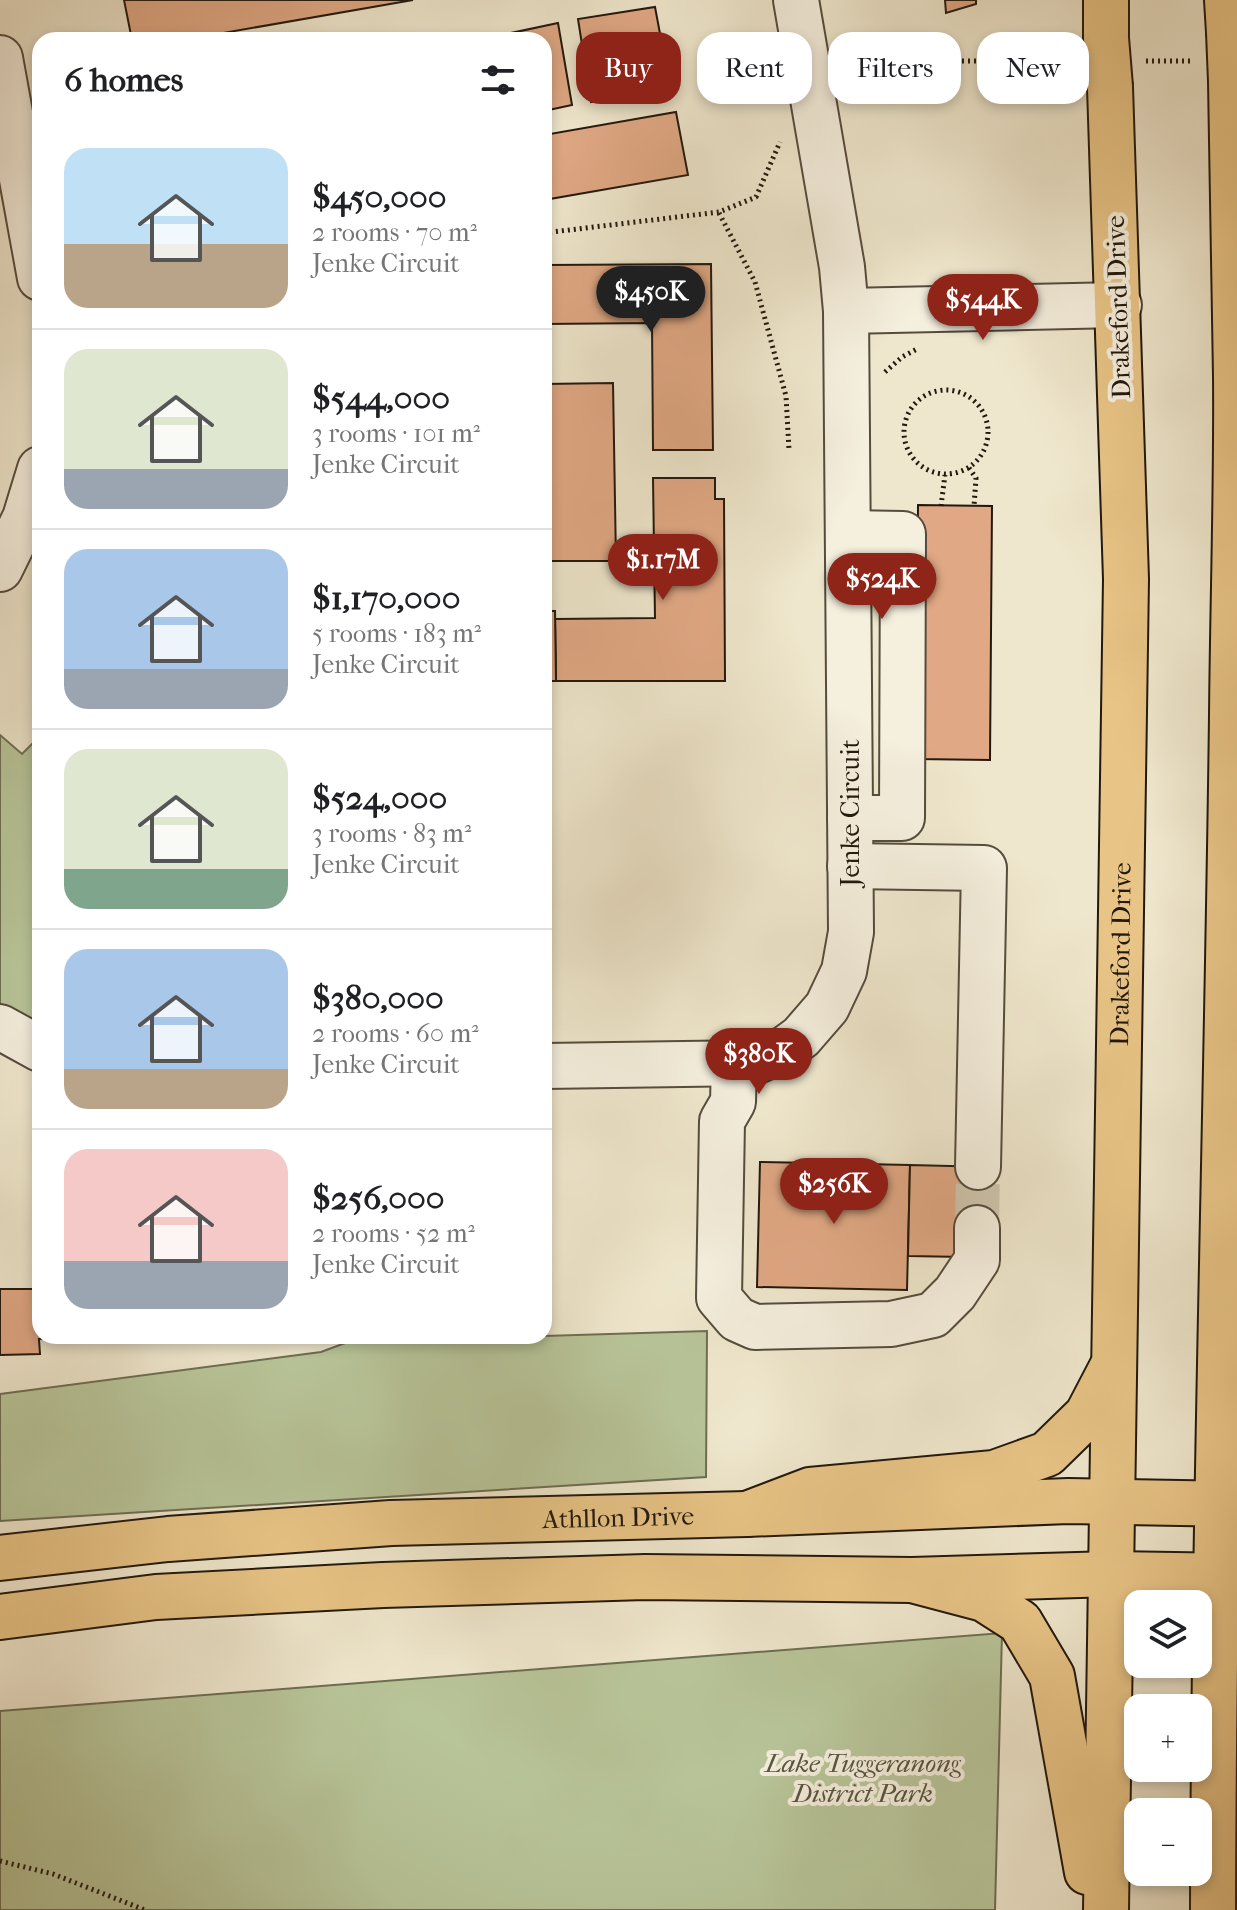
<!DOCTYPE html>
<meta charset="utf-8">
<style>
body{margin:0;font-family:"IM FELL French Canon",serif;background:#f2f2f2;color:#202124;height:100vh;display:flex;flex-direction:column;font-size:30px;white-space:nowrap}
*{box-sizing:border-box;margin:0}
p{font-size:26px;color:#757577}
.icon{flex:none;width:44px;height:44px;fill:none;stroke:currentColor;stroke-width:2;stroke-linecap:round;stroke-linejoin:round}
.map{position:relative;flex:1;overflow:hidden}
.sheet{position:absolute;left:32px;top:32px;width:520px;height:1312px;display:flex;flex-direction:column;background:#fff;border-radius:24px;box-shadow:0 4px 12px #0003}
.sheet>*{flex:none}
.banner{position:absolute;left:576px;top:32px;width:540px;height:72px;display:flex;gap:16px}
.fabs{position:absolute;left:1124px;top:1590px;display:grid;gap:16px}
.fabs a{display:grid;place-items:center;width:88px;height:88px;border-radius:16px;background:#fff;box-shadow:0 4px 12px #0003;font-size:40px}
.price{position:absolute;translate:-50% -68px;padding:0 18px;border-radius:28px;background:#8f2418;color:#fff;font-size:26px;line-height:52px;filter:drop-shadow(0 2px 4px #0008)}
.price::after{content:'';position:absolute;left:50%;top:48px;width:24px;height:18px;margin-left:-12px;background:inherit;clip-path:polygon(0 0,100% 0,50% 100%)}
.price.current{background:#222;color:#fff}
ul{padding:0;list-style:none}
li{display:flex;align-items:center;gap:24px;height:200px;padding:0 32px}
li+li{border-top:2px solid #e0e0e0}
li span{display:grid;place-items:center;flex:none;width:224px;height:160px;border-radius:24px;color:#555}
li>.icon{margin-inline-start:auto}
span .icon{width:96px;height:96px;fill:#fffc;stroke-width:1}
li b{font-size:34px}
h2{display:flex;justify-content:space-between;align-items:center;height:96px;padding:0 32px;font-size:34px}
.tag{padding:0 28px;border-radius:24px;background:#fff;box-shadow:0 4px 12px #0003;font-size:28px;line-height:72px}
.tag.current{background:#8f2418;color:#fff}
.map>svg:first-child{display:block}
.green{fill:#b8c599;stroke:#6d6e53;stroke-width:2}
.building{fill:#e0a884;stroke:#22180d;stroke-width:2}
.lines{fill:none;stroke-linecap:round;stroke-linejoin:round}
.minor-tunnel{stroke:#d0c8b0;stroke-width:44;stroke-dasharray:44 22;stroke-linecap:butt}
.minor-casing{stroke:#554c3d;stroke-width:48}
.major-casing{stroke:#22180d;stroke-width:48}
.highway-casing{stroke:#22180d;stroke-width:48}
.path{stroke:#22180d;stroke-width:5;stroke-dasharray:2 4;stroke-linecap:butt}
.minor{stroke:#f5efde;stroke-width:44}
.major{stroke:#e8c486;stroke-width:44}
.highway{stroke:#e8c486;stroke-width:44}
.highway-bridge-casing{stroke:#22180d;stroke-width:48;stroke-linecap:butt}
.highway-bridge{stroke:#e8c486;stroke-width:44}
.labels{text-anchor:middle;stroke-width:8;stroke-linejoin:round;paint-order:stroke}
.street-label{font-size:26px;fill:#22180d;stroke:#f5efde}
.park-label{font-size:26px;font-style:italic;fill:#56553e;stroke:#f5efde}
</style>
<div class="map">
<svg width="1237" height="1910" viewBox="0 0 1237 1910">
<rect width="100%" height="100%" fill="#efe7cd"/>
<filter id="stains"><feTurbulence type="fractalNoise" baseFrequency=".0025" numOctaves="4"/><feColorMatrix values="0 0 0 0 .2 0 0 0 0 .09 0 0 0 0 .02 0 0 0 .5 -.17"/></filter>
<radialGradient id="worn" r=".72"><stop offset=".6" stop-color="#630" stop-opacity="0"/><stop offset="1" stop-color="#630" stop-opacity=".3"/></radialGradient>
<g class="green">
<polygon points="0,735 22,754 40,736 40,1024 0,1005"/>
<polygon points="707,1331 706,1477 0,1521 0,1394 321,1352 364,1336 544,1336"/>
<polygon points="1002,1633 995,1910 0,1910 0,1711"/>
</g>
<g class="building">
<polygon points="124,0 413,0 200,37 200,40 132,40"/>
<polygon points="945,0 976,0 976,4 946,13"/>
<polygon points="655,7 670,87 591,102 578,19"/>
<polygon points="558,23 572,105 544,111 544,40 478,40"/>
<polygon points="676,112 688,175 544,200 544,135"/>
<polygon points="711,264 713,450 653,450 652,323 544,324 544,265"/>
<polygon points="613,383 616,561 544,561 544,384"/>
<polygon points="653,478 715,478 715,499 724,499 725,681 556,681 555,619 655,618"/>
<polygon points="918,505 992,506 990,760 916,759"/>
<polygon points="544,611 555,611 556,681 544,681"/>
<polygon points="760,1162 910,1165 907,1290 757,1287"/>
<polygon points="910,1165 990,1167 988,1229 965,1257 908,1256"/>
<polygon points="0,1289 40,1289 40,1336 154,1336 155,1340 60,1341 60,1338 39,1339 40,1354 0,1355"/>
</g>
<g class="lines">
<polyline class="minor-tunnel" points="977,1228 978,1167"/>
<g class="minor-casing">
<g id="minor">
<polyline points="0,58 40,278"/>
<polyline points="846,311 1119,305"/>
<polyline points="848,533 903,534 902,818 850,818"/>
<polyline points="0,569 25,518 40,469"/>
<polyline points="850,866 984,868 978,1167"/>
<polyline points="0,1027 40,1049"/>
<polyline points="734,1063 733,1102 722,1121 719,1298 737,1319 755,1327 891,1324 933,1315 955,1293 977,1260 977,1228"/>
<polyline points="544,1066 753,1063 786,1048 801,1037 827,1007 844,971 851,932 846,311 842,267 796,0"/>
</g>
</g>
<g class="major-casing">
<g id="major">
<path id="s1" d="M0 1558 168 1539 391 1523 747 1514 1068 1501 1237 1504"/>
<polyline points="0,1617 156,1597 383,1585 645,1577 912,1580 1112,1574 1237,1576"/>
</g>
</g>
<g class="highway-casing">
<g id="highway">
<polyline points="1106,0 1106,38"/>
<polyline points="1227,0 1229,32"/>
<polyline points="747,1514 810,1490 994,1473 1047,1454 1087,1415 1111,1369"/>
<polyline points="912,1580 984,1599 1020,1622 1052,1676 1087,1872"/>
<path id="s2" d="M1106 1910 1126 579 1110 87"/>
<path d="M1213 1910C1214 1512 1227 1114 1232 716 1233 602 1237 489 1236 376 1235 277 1233 179 1231 81"/>
</g>
</g>
<g class="path">
<polyline points="842,61 1072,61"/>
<polyline points="1146,61 1192,61"/>
<polyline points="719,213 755,282 786,396 789,450"/>
<polyline points="544,233 719,212 756,197 780,142"/>
<polyline points="885,372 902,357 919,348"/>
<circle cx="946" cy="432" r="42"/>
<polyline points="969,468 976,478 974,506"/>
<polyline points="941,506 945,475"/>
<polyline points="0,1861 53,1874 145,1910"/>
</g>
<use href="#minor" class="minor"/>
<use href="#major" class="major"/>
<use href="#highway" class="highway"/>
<g class="highway-bridge-casing">
<g id="highway-bridge">
<polyline points="1229,32 1231,81"/>
<polyline points="1106,38 1110,87"/>
</g>
</g>
<use href="#highway-bridge" class="highway-bridge"/>
</g>
<g class="labels">
<g class="street-label">
<text transform="translate(1118 307) rotate(-92)" y="9">Drakeford Drive</text>
<text transform="translate(850 813) rotate(-90)" y="9">Jenke Circuit</text>
<text dy="9" stroke="none"><textPath href="#s2" startOffset="956">Drakeford Drive</textPath></text>
<text dy="9" stroke="none"><textPath href="#s1" startOffset="620">Athllon Drive</textPath></text>
</g>
<g class="park-label">
<text x="863" y="1772">Lake Tuggeranong<tspan x="863" dy="30">District Park</tspan></text>
</g>
</g>
<rect width="100%" height="100%" filter="url(#stains)"/>
<rect width="100%" height="100%" fill="url(#worn)"/>
</svg>
<div class="fabs">
<a><svg class="icon" aria-label="layers" viewBox="0 0 24 24"><path d="M12 4l9 5-9 5-9-5zM3 14l9 5 9-5"/></svg></a>
<a>+</a>
<a>−</a>
</div>
<b class="price current" style="left:651px;top:334px">$450K</b>
<b class="price" style="left:983px;top:342px">$544K</b>
<b class="price" style="left:663px;top:602px">$1.17M</b>
<b class="price" style="left:882px;top:621px">$524K</b>
<b class="price" style="left:759px;top:1096px">$380K</b>
<b class="price" style="left:834px;top:1226px">$256K</b>
<div class="banner">
<a class="tag current">Buy</a>
<a class="tag">Rent</a>
<a class="tag">Filters</a>
<a class="tag">New</a>
</div>
<section class="sheet">
<h2>6 homes<svg class="icon" aria-label="filters" viewBox="0 0 24 24"><path d="M4 7h16M4 17h16"/><circle cx="9" cy="7" r="2"/><circle cx="15" cy="17" r="2"/></svg></h2>
<ul>
<li><span style="background:linear-gradient(#bfe0f5 60%,#b9a48a 0)"><svg class="icon" aria-label="home" viewBox="0 0 24 24"><path d="M3 11l9-7 9 7M6 9v11h12V9"/></svg></span><div><b>$450,000</b><p>2 rooms · 70 m²</p><p>Jenke Circuit</p></div></li>
<li><span style="background:linear-gradient(#dfe7d0 75%,#9aa5b1 0)"><svg class="icon" aria-label="home" viewBox="0 0 24 24"><path d="M3 11l9-7 9 7M6 9v11h12V9"/></svg></span><div><b>$544,000</b><p>3 rooms · 101 m²</p><p>Jenke Circuit</p></div></li>
<li><span style="background:linear-gradient(#a9c7e8 75%,#9aa5b1 0)"><svg class="icon" aria-label="home" viewBox="0 0 24 24"><path d="M3 11l9-7 9 7M6 9v11h12V9"/></svg></span><div><b>$1,170,000</b><p>5 rooms · 183 m²</p><p>Jenke Circuit</p></div></li>
<li><span style="background:linear-gradient(#dfe7d0 75%,#7fa58c 0)"><svg class="icon" aria-label="home" viewBox="0 0 24 24"><path d="M3 11l9-7 9 7M6 9v11h12V9"/></svg></span><div><b>$524,000</b><p>3 rooms · 83 m²</p><p>Jenke Circuit</p></div></li>
<li><span style="background:linear-gradient(#a9c7e8 75%,#b9a48a 0)"><svg class="icon" aria-label="home" viewBox="0 0 24 24"><path d="M3 11l9-7 9 7M6 9v11h12V9"/></svg></span><div><b>$380,000</b><p>2 rooms · 60 m²</p><p>Jenke Circuit</p></div></li>
<li><span style="background:linear-gradient(#f6c9c9 70%,#9aa5b1 0)"><svg class="icon" aria-label="home" viewBox="0 0 24 24"><path d="M3 11l9-7 9 7M6 9v11h12V9"/></svg></span><div><b>$256,000</b><p>2 rooms · 52 m²</p><p>Jenke Circuit</p></div></li>
</ul>
</section>
</div>
